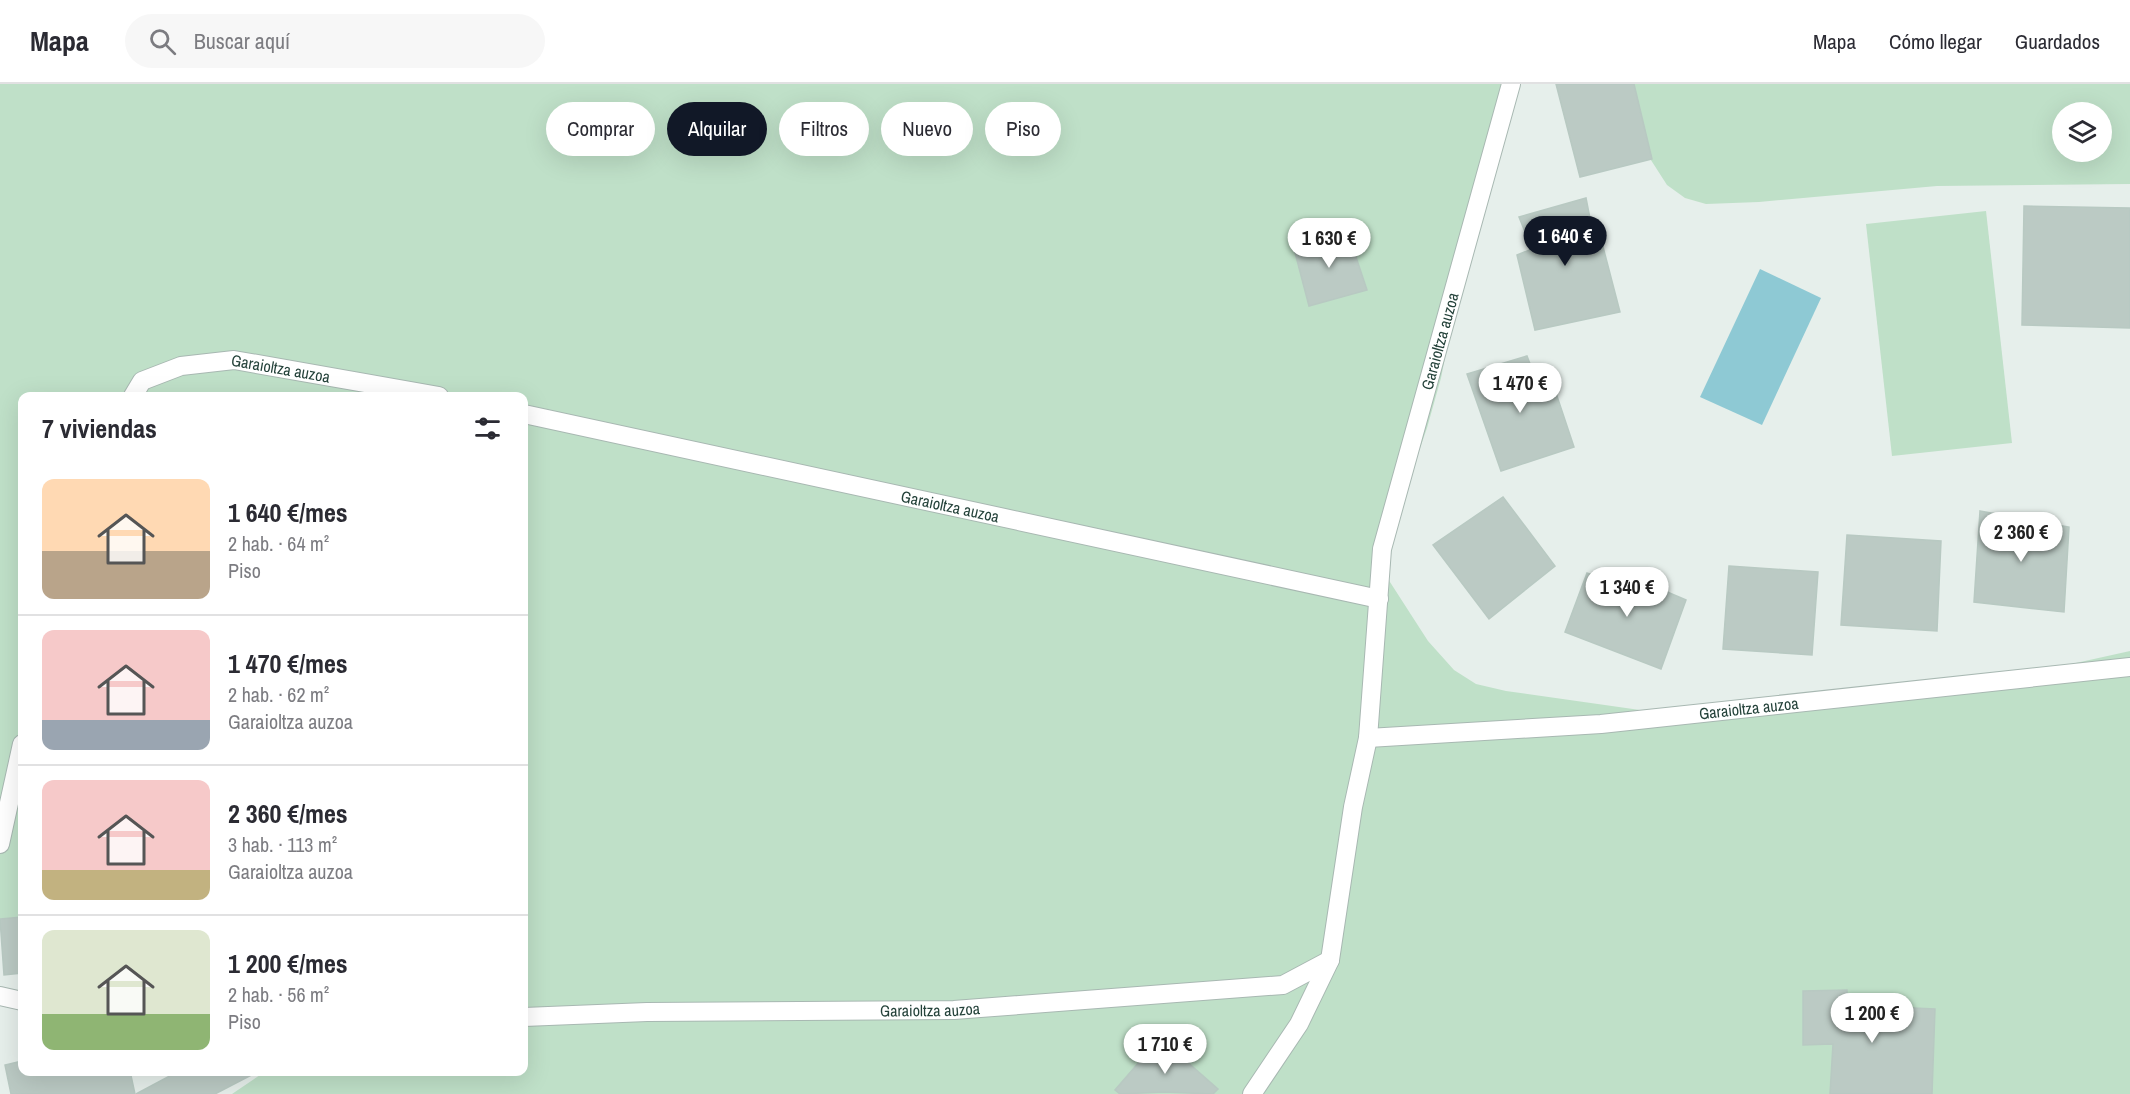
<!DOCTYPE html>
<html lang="es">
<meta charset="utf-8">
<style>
body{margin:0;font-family:"Archivo Narrow",sans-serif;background:#f7f7f7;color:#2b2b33;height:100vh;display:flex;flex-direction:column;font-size:22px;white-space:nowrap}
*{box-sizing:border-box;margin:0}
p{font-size:20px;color:#7c7c81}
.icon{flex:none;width:33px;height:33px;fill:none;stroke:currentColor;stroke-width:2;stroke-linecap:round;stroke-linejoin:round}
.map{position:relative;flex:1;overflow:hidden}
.sheet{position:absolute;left:18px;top:308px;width:510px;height:684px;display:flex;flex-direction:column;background:#fff;border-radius:12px;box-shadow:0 6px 24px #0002}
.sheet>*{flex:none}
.guide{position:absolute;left:546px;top:18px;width:570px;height:54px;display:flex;gap:12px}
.tools{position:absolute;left:2052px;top:18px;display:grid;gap:12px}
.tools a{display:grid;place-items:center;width:60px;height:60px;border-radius:50%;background:#fff;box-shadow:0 6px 24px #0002;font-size:30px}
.price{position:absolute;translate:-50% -51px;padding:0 14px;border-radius:21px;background:#fff;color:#222;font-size:20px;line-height:39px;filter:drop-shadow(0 2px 3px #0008)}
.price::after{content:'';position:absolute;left:50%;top:36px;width:18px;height:14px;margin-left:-9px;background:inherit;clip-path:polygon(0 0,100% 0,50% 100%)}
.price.selected{background:#111827;color:#fff}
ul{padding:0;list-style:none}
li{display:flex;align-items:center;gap:18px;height:150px;padding:0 24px}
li+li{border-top:2px solid #e1e1e2}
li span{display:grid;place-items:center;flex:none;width:168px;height:120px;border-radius:12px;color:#555}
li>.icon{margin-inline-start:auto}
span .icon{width:72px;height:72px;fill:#fffc;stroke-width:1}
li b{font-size:26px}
h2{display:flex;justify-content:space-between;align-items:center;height:72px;padding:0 24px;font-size:26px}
.pill{padding:0 21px;border-radius:27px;background:#fff;box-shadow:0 6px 24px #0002;font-size:21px;line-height:54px}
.pill.selected{background:#111827;color:#fff}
header{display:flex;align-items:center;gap:36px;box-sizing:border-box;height:84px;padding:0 30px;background:#fff;border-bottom:2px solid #e1e1e2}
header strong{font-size:28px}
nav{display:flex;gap:33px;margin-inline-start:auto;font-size:21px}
.search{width:420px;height:54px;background:#f7f7f7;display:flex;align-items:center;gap:15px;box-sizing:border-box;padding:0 21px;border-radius:33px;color:#7c7c81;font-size:22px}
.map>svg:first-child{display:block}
.green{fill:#bfe0c8;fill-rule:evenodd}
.water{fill:#8ec9d4}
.building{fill:#bbcac4;stroke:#b8c9c2;stroke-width:1.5}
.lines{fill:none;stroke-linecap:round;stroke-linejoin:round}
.minor-casing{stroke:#a8b8b2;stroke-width:20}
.minor{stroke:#fff;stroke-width:18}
.labels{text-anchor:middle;stroke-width:4.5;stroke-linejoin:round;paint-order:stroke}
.street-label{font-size:16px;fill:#24423a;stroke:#f7fbf9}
</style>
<header>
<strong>Mapa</strong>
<div class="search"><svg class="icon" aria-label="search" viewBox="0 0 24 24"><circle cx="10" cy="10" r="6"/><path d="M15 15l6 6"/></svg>Buscar aquí</div>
<nav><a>Mapa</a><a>Cómo llegar</a><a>Guardados</a></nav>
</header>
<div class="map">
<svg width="2130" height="1010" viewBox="0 0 2130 1010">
<rect width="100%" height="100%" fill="#e6efeb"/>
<g class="green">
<polygon points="0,0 1519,0 1463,183 1441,294 1427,344 1379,481 1428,557 1454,586 1476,600 1506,607 1661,629 2000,596 2130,567 2130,1010 232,1010 266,987 524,987 524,312 22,312 22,838 6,840 0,845"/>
<path d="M1596 0H2130V100L1937 102 1759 118 1706 120 1685 114 1667 101 1613 17ZM2062 28H2102V68H2062Z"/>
<polygon points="1986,127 2012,359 1892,372 1866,140"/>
</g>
<polygon class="water" points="1760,185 1821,214 1762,341 1700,313"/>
<g class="building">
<polygon points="1556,0 1634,0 1652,75 1580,93"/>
<polygon points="1586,114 1594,155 1601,155 1620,228 1535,246 1517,171 1532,165 1519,133"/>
<polygon points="2024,122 2130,124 2130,244 2022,241"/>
<polygon points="1348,149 1367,206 1309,222 1293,161"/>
<polygon points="1527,272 1539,303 1553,300 1574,363 1501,387 1467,290"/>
<polygon points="1503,413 1555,482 1489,535 1433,461"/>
<polygon points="1980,427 2069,443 2064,528 1974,518"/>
<polygon points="1847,451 1941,457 1937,547 1841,541"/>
<polygon points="1729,482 1818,488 1812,571 1723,565"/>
<polygon points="1587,489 1621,501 1625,490 1686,516 1661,585 1565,548"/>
<polygon points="22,833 22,889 4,891 0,835"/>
<polygon points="1847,906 1847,921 1935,925 1932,1010 1830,1010 1833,960 1803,961 1803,907"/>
<polygon points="1160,954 1218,1005 1213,1010 1164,1008 1120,1010 1115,1006"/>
<polygon points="22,977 22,987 130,987 135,1010 11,1010 5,981"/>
<polygon points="179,987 259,987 215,1010 136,1010"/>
</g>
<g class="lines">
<g class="minor-casing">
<g id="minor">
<path id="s1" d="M133 312 142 297 181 282 234 276 439 312"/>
<path id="s2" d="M524 330 1379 515"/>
<path id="s3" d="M1368 654 1601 640 2130 583"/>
<polyline points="0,760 22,660"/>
<polyline points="0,912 22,917"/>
<path id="s4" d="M524 933 647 928 954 926 1283 901 1330 876"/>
<path id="s5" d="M1252 1010 1299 940 1330 876 1353 723 1368 654 1382 465 1511 0"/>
</g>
</g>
<use href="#minor" class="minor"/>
</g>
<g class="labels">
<g class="street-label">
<text dy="6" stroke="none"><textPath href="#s5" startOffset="786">Garaioltza auzoa</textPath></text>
<text dy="6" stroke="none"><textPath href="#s1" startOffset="160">Garaioltza auzoa</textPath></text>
<text dy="6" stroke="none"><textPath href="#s2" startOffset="436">Garaioltza auzoa</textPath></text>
<text dy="6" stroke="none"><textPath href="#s3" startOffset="382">Garaioltza auzoa</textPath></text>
<text dy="6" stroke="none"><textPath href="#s4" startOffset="406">Garaioltza auzoa</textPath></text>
</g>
</g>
</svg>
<div class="tools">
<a><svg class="icon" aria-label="layers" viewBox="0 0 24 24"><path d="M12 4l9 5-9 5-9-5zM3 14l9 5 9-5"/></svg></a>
</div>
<b class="price selected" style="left:1565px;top:183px">1 640 €</b>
<b class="price" style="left:1329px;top:185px">1 630 €</b>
<b class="price" style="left:1520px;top:330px">1 470 €</b>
<b class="price" style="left:2021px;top:479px">2 360 €</b>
<b class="price" style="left:1627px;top:534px">1 340 €</b>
<b class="price" style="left:1872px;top:960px">1 200 €</b>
<b class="price" style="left:1165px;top:991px">1 710 €</b>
<div class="guide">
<a class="pill">Comprar</a>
<a class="pill selected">Alquilar</a>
<a class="pill">Filtros</a>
<a class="pill">Nuevo</a>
<a class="pill">Piso</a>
</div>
<section class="sheet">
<h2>7 viviendas<svg class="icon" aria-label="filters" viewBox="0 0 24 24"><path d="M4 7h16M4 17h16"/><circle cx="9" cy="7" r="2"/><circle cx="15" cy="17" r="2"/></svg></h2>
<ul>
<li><span style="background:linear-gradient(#ffd9b3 60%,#b9a48a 0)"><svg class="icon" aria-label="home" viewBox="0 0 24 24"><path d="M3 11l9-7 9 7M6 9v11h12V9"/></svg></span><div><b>1 640 €/mes</b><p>2 hab. · 64 m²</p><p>Piso</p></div></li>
<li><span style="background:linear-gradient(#f6c9c9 75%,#9aa5b1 0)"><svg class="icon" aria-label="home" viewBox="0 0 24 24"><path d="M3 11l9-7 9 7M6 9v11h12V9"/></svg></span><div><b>1 470 €/mes</b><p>2 hab. · 62 m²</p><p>Garaioltza auzoa</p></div></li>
<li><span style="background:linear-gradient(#f6c9c9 75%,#c2b280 0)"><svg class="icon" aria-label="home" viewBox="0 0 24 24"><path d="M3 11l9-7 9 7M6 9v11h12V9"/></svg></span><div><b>2 360 €/mes</b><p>3 hab. · 113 m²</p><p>Garaioltza auzoa</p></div></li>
<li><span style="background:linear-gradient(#dfe7d0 70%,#8fb573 0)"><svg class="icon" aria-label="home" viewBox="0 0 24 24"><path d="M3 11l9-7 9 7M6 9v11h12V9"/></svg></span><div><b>1 200 €/mes</b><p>2 hab. · 56 m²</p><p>Piso</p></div></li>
</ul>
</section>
</div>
